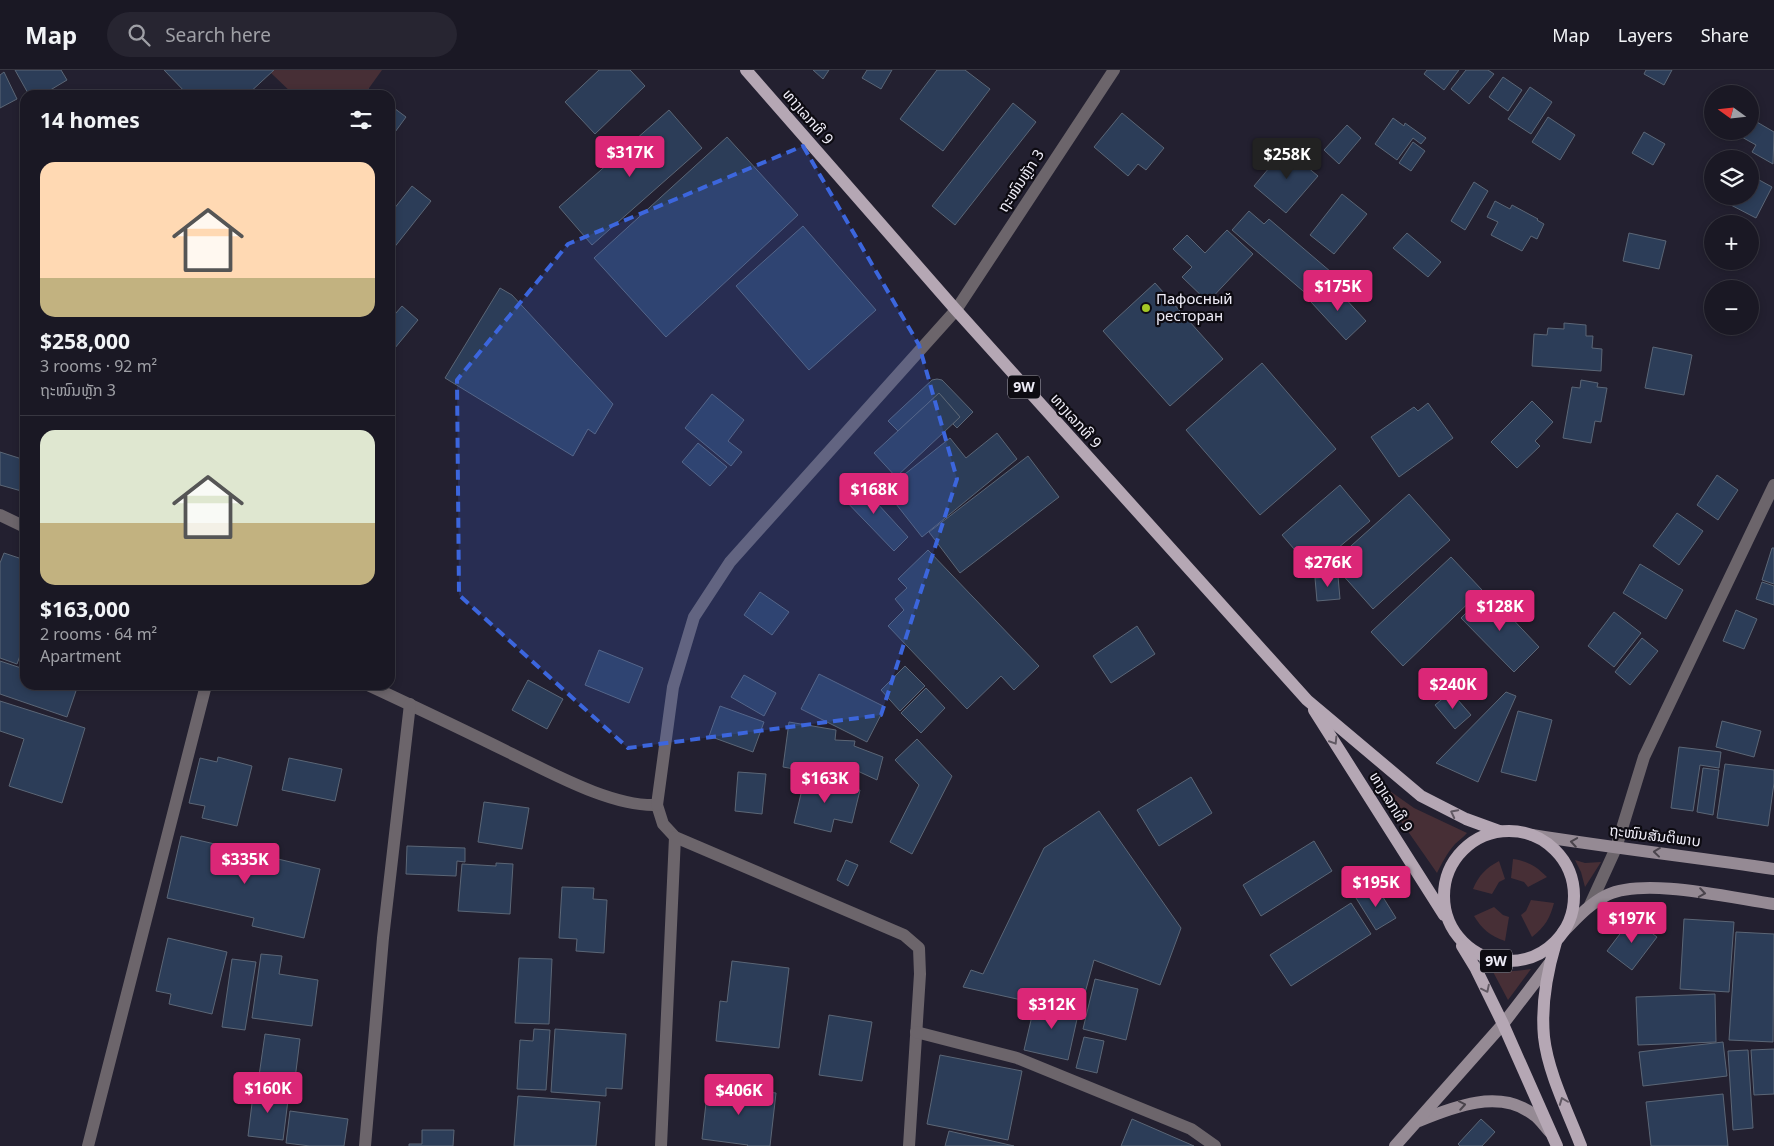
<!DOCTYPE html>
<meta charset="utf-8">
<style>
body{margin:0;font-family:"Noto Sans","Noto Sans Lao",sans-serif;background:#272531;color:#f1f3f6;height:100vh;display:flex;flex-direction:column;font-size:19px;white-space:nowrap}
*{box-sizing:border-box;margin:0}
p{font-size:16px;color:#9fa0a6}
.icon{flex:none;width:28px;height:28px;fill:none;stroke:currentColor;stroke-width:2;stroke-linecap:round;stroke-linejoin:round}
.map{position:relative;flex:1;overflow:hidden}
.details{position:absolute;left:20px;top:20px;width:375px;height:600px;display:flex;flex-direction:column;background:#1a1824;border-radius:15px;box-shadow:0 2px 8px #0003,0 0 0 1px #383741}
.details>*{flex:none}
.needle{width:32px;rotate:285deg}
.controls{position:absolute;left:1704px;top:15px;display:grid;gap:10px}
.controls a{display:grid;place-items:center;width:55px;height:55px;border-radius:50%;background:#1a1824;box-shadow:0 2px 8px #0003,0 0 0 1px #383741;font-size:25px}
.price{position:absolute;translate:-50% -42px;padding:0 11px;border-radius:5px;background:#db2777;color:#fff;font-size:16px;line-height:32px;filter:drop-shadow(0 1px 2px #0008)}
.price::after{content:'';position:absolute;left:50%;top:30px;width:15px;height:11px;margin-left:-8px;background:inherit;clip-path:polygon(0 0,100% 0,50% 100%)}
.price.active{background:#222;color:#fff}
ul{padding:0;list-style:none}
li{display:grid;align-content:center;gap:10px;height:265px;padding:0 20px}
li+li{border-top:1px solid #383741}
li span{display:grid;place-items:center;height:155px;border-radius:15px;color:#555}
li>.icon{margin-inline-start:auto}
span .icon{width:90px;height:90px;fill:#fffc;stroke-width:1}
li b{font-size:21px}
h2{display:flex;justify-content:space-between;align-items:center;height:60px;padding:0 20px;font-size:21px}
header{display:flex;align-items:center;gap:30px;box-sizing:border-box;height:70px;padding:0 25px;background:#1a1824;border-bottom:1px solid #383741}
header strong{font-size:24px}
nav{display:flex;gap:28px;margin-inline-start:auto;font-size:18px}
.search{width:350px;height:45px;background:#272531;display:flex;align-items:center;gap:12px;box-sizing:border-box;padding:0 18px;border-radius:28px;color:#9fa0a6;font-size:19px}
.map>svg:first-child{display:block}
.green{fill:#472f36}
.building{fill:#2c3d58;stroke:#5b6676}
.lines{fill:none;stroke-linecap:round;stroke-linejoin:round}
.street{stroke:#6c656b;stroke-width:12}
.secondary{stroke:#958a94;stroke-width:12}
.primary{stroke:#b5a7b4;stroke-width:12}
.oneway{stroke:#615963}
.oneway2{stroke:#4a444c}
.marked{fill:#3c66dd;fill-opacity:0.2;stroke:#3c66dd;stroke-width:4;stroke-dasharray:10 6;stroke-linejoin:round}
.poi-dot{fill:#a4c825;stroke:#0d0b12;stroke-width:2}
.labels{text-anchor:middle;stroke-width:4.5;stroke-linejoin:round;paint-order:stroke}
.shield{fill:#0d0b12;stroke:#aba9b3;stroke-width:1}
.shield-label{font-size:14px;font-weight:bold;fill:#efedf8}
.street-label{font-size:15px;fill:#efedf8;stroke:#0d0b12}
.poi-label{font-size:15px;fill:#efedf8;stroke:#0d0b12;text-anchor:start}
</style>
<header>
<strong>Map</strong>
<div class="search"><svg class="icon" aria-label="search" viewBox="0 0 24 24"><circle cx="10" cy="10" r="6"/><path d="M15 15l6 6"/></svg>Search here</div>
<nav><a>Map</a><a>Layers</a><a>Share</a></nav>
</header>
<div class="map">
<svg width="1774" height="1076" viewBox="0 0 1774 1076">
<rect width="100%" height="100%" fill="#232030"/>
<g class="green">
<polygon points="274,0 382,0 364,25 294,25 271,3"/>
<path d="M1370 707 1414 738 1467 763C1464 767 1459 770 1455 774 1447 783 1442 793 1437 803Z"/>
<path d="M1513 789C1527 791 1536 796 1547 807L1528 817 1524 812 1511 808Z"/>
<polygon points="1575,790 1585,793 1601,792 1585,817 1581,802"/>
<path d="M1499 791 1505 809 1499 812 1492 824 1473 819C1479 805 1486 798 1499 791Z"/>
<path d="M1531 830 1554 833C1550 848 1545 857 1532 867L1521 845 1526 841Z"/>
<path d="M1494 837 1503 845 1509 847 1505 871C1490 866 1482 859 1474 846Z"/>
<path d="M1491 898C1504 903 1517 901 1531 899L1508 930Z"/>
</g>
<g class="building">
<polygon points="15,0 61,0 67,10 42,25 29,25"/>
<polygon points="164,0 274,0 247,25 188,25"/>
<polygon points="599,0 630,0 645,16 595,64 565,32"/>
<polygon points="813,0 829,0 823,9"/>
<polygon points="867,0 892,0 881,19 862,8"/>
<polygon points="937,0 965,0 990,19 943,81 900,49"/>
<polygon points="1427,0 1459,0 1444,20 1424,4"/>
<polygon points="1466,0 1488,0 1494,4 1469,34 1451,19"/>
<polygon points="1646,0 1672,0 1664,15 1644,4"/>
<polygon points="4,2 17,29 0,38 0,5"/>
<polygon points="1503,7 1522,20 1508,41 1489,27"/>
<polygon points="1530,17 1552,32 1531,64 1508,49"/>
<polygon points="368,19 377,25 364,25"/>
<polygon points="1013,33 1036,52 955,155 932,136"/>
<polygon points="390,35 406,47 390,69"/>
<polygon points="669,40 702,78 592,175 559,137"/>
<polygon points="1122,43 1164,78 1146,100 1138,94 1128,106 1094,77"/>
<polygon points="1548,47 1575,65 1560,90 1532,72"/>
<polygon points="1393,48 1404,56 1405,53 1426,68 1421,74 1413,68 1397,90 1375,74"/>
<polygon points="1750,48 1774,62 1773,94 1752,82 1756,75 1740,66 1742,61 1750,61"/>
<polygon points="1347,55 1361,68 1339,94 1324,80"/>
<polygon points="1644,62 1665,74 1653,95 1632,83"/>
<polygon points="727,67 798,145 666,267 594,188"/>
<polygon points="1413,72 1425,81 1411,101 1399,93"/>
<polygon points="1285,79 1295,88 1302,80 1312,89 1306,96 1318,106 1286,143 1254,116"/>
<polygon points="1750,105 1772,117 1756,148 1727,133 1731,126 1750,126"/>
<polygon points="1474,112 1488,121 1465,160 1451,151"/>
<polygon points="412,116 431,131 393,179 390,176 390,144"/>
<polygon points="1342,124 1367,144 1334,184 1310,165"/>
<polygon points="1495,131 1510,139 1512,135 1538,149 1537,150 1544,154 1537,169 1531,166 1522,181 1491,165 1498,152 1487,147"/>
<polygon points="1249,141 1264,154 1269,149 1331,202 1310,227 1232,160"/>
<polygon points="803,156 876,240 809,300 736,216"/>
<polygon points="1227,160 1253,184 1208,232 1182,207 1192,197 1173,179 1187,165 1205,183"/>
<polygon points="1407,163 1441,192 1428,207 1393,178"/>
<polygon points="1629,163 1666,171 1659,199 1623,191"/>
<polygon points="1155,213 1223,289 1170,336 1103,261"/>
<polygon points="1331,213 1366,251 1346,270 1311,232"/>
<polygon points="500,218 512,225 613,334 595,364 588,359 573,386 445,308"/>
<polygon points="402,236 418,250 390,284 390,250"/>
<polygon points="1564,253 1586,255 1586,266 1593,266 1592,278 1602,279 1601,301 1532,296 1534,264 1547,265 1548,258 1564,259"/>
<polygon points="1653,277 1692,285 1684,325 1645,318"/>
<polygon points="1262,293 1336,379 1260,445 1186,360"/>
<polygon points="937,309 942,310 973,342 957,358 953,354 960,347 939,323 898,361 888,351 932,310"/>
<polygon points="1581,310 1598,313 1597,317 1607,318 1601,352 1595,351 1591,373 1563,368 1572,317 1580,318"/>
<polygon points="939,323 960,347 896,407 874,383"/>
<polygon points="712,324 744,350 728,371 742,382 731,396 685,358"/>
<polygon points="1532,331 1553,352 1535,371 1540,376 1517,398 1491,372"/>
<polygon points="1428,333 1453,368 1399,407 1371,367 1414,337 1418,341"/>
<polygon points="997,363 1017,389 922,467 885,420 950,368 966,388"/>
<polygon points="698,373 727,397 710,416 682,392"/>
<polygon points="0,382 25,390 25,422 0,415"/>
<polygon points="1028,386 1059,427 960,503 929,462"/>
<polygon points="1717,405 1738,420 1718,450 1697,435"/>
<polygon points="856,410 908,467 894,481 840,425"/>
<polygon points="1340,415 1370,451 1312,500 1282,465"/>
<polygon points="1409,424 1450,470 1373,539 1332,493"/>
<polygon points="1677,443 1703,461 1679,495 1653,476"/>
<polygon points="1772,478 1774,478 1774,514 1762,510"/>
<polygon points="928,480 1039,596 1014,620 1001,606 967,639 888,556 904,540 895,529 907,518 898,509"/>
<polygon points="4,483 25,490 25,572 17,594 0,588 0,493"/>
<polygon points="1451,487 1482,520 1403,596 1371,562"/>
<polygon points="1640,494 1683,520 1666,549 1623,523"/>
<polygon points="1338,506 1340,529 1317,531 1315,508"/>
<polygon points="1762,512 1774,516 1774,535 1756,529"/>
<polygon points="760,522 789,542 772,565 744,545"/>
<polygon points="1487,522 1539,577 1514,602 1461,548"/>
<polygon points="1736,540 1757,549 1744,579 1723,571"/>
<polygon points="1614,542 1641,563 1614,597 1588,576"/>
<polygon points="1137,556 1155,584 1111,613 1093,586"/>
<polygon points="1642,568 1658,581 1630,615 1615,602"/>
<polygon points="599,580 643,598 629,633 585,615"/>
<polygon points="25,588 25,615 78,615 67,647 0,624 0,591 21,598"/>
<polygon points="905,596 925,616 900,641 881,620"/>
<polygon points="819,604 885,637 867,672 801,639"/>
<polygon points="744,605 776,623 764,646 731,627"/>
<polygon points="528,610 563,629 547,659 512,640"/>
<polygon points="926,618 945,638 921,663 901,643"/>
<polygon points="1451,622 1471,645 1455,659 1435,635"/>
<polygon points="1506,622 1516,626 1478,712 1436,693"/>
<polygon points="0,631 85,658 62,733 9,716 24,669 0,661"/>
<polygon points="720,636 764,652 753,682 709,666"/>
<polygon points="1518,641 1552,650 1536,711 1501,702"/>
<polygon points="1722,651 1761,661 1754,687 1716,677"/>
<polygon points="789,652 836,660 835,670 855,671 854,676 883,687 877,710 849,697 848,705 828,702 827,705 783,697"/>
<polygon points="917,669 952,706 912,784 890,772 919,715 895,690"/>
<polygon points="1679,677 1721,682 1719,698 1700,695 1693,741 1671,738"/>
<polygon points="218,687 252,696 237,756 202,748 205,736 189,733 200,688 217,692"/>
<polygon points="289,688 342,699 335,731 282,720"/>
<polygon points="1725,694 1774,700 1774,713 1768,756 1717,748"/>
<polygon points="1703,698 1719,700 1713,745 1697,742"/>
<polygon points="738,702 766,704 762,744 735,741"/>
<polygon points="805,707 860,720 852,753 834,749 831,762 794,753"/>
<polygon points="1191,707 1212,743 1159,776 1137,740"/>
<polygon points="484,732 529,738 522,779 478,772"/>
<polygon points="1099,741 1181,858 1160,915 1094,890 1082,934 1027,926 1026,931 963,917 971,900 983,904 1044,778"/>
<polygon points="181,766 320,799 304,868 252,856 254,848 167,828"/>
<polygon points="1314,771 1332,801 1261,846 1243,815"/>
<polygon points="407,776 465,778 465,792 457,791 456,806 406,804"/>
<polygon points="846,790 858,795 848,816 837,810"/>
<polygon points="496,793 513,794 510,844 458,841 462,794 496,796"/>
<polygon points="1376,816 1396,848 1376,860 1356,828"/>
<polygon points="562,817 594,818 593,829 607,830 604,883 576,881 577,869 559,868"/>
<polygon points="1351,833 1371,864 1291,916 1270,885"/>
<polygon points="1632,848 1657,867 1632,900 1607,881"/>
<polygon points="1684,849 1734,852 1729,922 1680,919"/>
<polygon points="1736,862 1774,864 1773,972 1729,970"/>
<polygon points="168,868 227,882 212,944 169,934 171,924 156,921"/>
<polygon points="261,884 282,886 279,904 318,910 312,956 252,948"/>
<polygon points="519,888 552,889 549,954 515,953"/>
<polygon points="232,889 256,892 245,960 222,957"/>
<polygon points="732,891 789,898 779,978 716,971 720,931 727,932"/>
<polygon points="1095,909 1138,919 1126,970 1083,959"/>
<polygon points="1715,924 1716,972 1638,975 1636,927"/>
<polygon points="1036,929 1079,940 1068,990 1024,980"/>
<polygon points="829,945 872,952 862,1011 819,1005"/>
<polygon points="534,959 550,960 546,1020 517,1019 520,970 533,971"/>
<polygon points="555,959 626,964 622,1019 606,1018 606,1026 551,1022"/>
<polygon points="265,964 300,969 294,1017 258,1013"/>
<polygon points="1084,967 1104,971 1097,1003 1076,998"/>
<polygon points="1723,972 1727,1006 1643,1016 1639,982"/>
<polygon points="1774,979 1774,1024 1754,1025 1751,980"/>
<polygon points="1748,980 1753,1058 1733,1060 1728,981"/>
<polygon points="940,985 1022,1001 1008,1070 927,1054"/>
<polygon points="708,1015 776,1023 770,1076 747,1076 748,1075 702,1069"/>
<polygon points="254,1017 289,1022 283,1070 248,1066"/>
<polygon points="1723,1024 1728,1076 1651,1076 1646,1032"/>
<polygon points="518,1026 600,1032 596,1076 514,1076"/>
<polygon points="290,1041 348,1049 344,1076 310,1076 286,1073"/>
<polygon points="1132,1049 1194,1076 1121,1076"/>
<polygon points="1481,1049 1495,1062 1482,1076 1460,1076 1458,1074"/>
<polygon points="422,1060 454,1060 453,1076 409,1076 409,1074 422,1074"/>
<polygon points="949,1061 1014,1076 945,1076"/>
</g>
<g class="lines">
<g class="street">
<polyline points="0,445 25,457"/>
<path d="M368 615C415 637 462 659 508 682 550 702 611 737 657 735L663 754 675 767 904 865 919 878 920 904 909 1076"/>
<polyline points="657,735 673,617 694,547 730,492 956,240 1114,0"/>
<polyline points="1590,835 1616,778 1644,687 1774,415"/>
<polyline points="916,962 1017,988 1191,1059 1215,1076"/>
<polyline points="88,1076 206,615"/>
<polyline points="365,1076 383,868 410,634"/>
<polyline points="661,1076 675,767"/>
</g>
<g class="secondary">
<path d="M1532 765C1613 778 1693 787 1774 799"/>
<path d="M1563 862C1577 848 1589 834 1607 825 1645 807 1731 828 1774 834"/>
<path d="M1419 1051C1453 1037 1500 1018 1534 1045 1540 1049 1545 1057 1550 1062"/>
<polyline points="1395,1076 1503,954 1549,894"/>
</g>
<g class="primary">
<polyline points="746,0 956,240 1307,630 1421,726 1466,749 1499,761"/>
<polyline points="1314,640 1444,845"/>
<circle cx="1509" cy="826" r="65"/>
<path d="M1556 872C1547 902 1541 935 1544 967 1548 1003 1568 1042 1581 1076"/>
<polyline points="1462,876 1476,899 1503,954 1557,1076"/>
</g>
</g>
<defs><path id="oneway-chevron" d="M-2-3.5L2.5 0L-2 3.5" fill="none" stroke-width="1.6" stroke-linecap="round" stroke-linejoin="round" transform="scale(1.25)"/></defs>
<g class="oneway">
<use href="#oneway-chevron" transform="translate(1334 671) rotate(58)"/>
<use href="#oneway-chevron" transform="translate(1454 743) rotate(-153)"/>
<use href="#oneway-chevron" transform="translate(1486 919) rotate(64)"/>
<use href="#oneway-chevron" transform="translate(1563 1031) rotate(-111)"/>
</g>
<g class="oneway2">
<use href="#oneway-chevron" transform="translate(1574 772) rotate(-171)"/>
<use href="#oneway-chevron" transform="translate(1657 782) rotate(-174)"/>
<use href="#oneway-chevron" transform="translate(1702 823) rotate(9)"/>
<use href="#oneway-chevron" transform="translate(1462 1035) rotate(-10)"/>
</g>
<path class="marked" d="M803 76 919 275 957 409 881 645 628 678 459 525 457 310 568 174Z"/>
<circle class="poi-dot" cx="1146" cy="238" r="5"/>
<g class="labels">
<g class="shield">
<rect x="1008" y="305.5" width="32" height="23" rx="4"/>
<rect x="1480" y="879.5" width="32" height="23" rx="4"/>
</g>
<g class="shield-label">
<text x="1024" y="322">9W</text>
<text x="1496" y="896">9W</text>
</g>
<g class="street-label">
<text transform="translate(808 47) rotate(49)" y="5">ທາງເລກທີ 9</text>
<text transform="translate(1021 111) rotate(-57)" y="5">ຖະໜົນຫຼັກ 3</text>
<text transform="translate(1076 351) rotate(48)" y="5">ທາງເລກທີ 9</text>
<text transform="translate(1391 732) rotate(58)" y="5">ທາງເລກທີ 9</text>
<text transform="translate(1655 766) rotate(7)" y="5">ຖະໜົນສັນຕິພາບ</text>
</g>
<g class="poi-label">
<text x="1156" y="234">Пафосный<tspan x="1156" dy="17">ресторан</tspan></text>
</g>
</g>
</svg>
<div class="controls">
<a><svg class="needle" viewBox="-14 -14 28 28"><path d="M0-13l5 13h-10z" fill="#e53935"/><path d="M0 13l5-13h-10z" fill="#9fa0a6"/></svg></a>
<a><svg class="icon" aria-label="layers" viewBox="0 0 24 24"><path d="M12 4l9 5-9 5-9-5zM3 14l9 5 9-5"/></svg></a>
<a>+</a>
<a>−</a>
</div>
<b class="price" style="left:630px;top:108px">$317K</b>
<b class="price active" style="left:1287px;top:110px">$258K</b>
<b class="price" style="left:1338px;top:242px">$175K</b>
<b class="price" style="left:874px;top:445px">$168K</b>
<b class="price" style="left:1328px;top:518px">$276K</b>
<b class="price" style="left:1500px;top:562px">$128K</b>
<b class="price" style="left:1453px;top:640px">$240K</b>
<b class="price" style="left:825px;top:734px">$163K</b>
<b class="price" style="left:245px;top:815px">$335K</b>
<b class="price" style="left:1376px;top:838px">$195K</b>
<b class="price" style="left:1632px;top:874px">$197K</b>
<b class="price" style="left:1052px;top:960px">$312K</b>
<b class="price" style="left:268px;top:1044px">$160K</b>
<b class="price" style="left:739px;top:1046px">$406K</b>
<section class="details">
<h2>14 homes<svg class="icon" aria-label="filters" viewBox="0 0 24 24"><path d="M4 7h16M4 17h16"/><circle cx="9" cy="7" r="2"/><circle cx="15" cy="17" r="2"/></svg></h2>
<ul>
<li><span style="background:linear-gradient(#ffd9b3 75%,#c2b280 0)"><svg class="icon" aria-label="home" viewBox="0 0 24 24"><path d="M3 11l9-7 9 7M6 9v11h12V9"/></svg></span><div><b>$258,000</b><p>3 rooms · 92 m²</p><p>ຖະໜົນຫຼັກ 3</p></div></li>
<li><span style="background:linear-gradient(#dfe7d0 60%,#c2b280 0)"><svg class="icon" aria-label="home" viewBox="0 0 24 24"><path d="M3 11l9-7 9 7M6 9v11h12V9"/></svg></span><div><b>$163,000</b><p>2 rooms · 64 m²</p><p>Apartment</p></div></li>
</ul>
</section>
</div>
